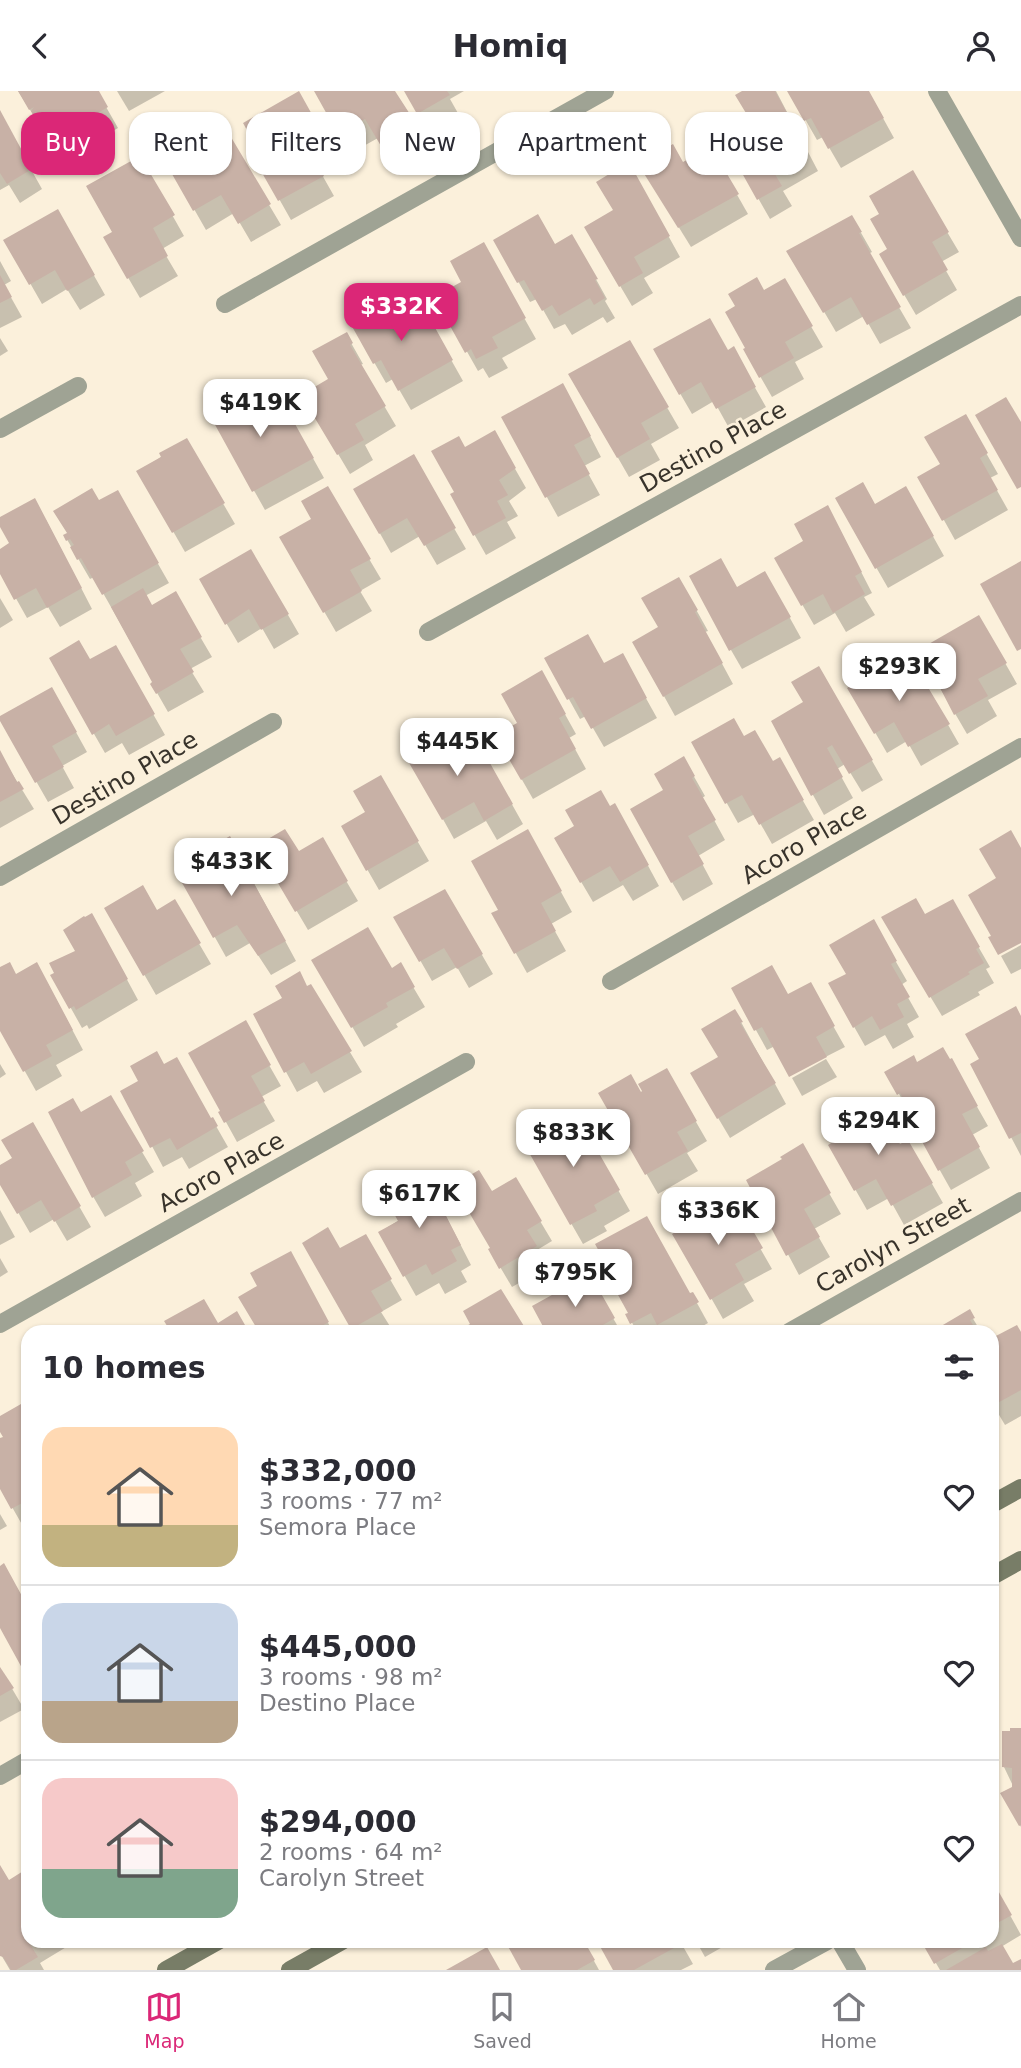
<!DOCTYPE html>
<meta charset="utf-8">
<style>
body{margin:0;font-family:"DejaVu Sans",sans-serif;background:#f2f2f3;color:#2b2b33;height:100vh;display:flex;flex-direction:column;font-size:26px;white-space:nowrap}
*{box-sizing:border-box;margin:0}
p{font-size:23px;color:#7c7c81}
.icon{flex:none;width:38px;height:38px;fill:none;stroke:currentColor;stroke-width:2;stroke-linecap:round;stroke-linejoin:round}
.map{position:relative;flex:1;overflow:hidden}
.drawer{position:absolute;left:21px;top:1234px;width:978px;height:623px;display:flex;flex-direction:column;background:#fff;border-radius:21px;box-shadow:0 2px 5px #0004}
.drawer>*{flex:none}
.guide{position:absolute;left:21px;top:21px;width:980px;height:63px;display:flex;gap:14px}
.price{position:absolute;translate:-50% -60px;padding:0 16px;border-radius:14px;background:#fff;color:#222;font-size:23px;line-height:46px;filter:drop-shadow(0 2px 4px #0008)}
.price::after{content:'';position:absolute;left:50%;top:42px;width:21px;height:16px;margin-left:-10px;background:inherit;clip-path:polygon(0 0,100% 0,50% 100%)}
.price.selected{background:#db2777;color:#fff}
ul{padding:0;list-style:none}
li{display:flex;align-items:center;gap:21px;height:175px;padding:0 21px}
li+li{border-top:2px solid #e1e1e2}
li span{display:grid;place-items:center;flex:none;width:196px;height:140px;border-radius:21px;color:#555}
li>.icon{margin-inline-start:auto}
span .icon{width:84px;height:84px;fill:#fffc;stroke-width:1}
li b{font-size:30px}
h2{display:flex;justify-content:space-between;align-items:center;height:84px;padding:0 21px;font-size:30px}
.chip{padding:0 24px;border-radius:21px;background:#fff;box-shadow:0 2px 5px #0004;font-size:24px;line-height:63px}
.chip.selected{background:#db2777;color:#fff}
header{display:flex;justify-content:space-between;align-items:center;height:91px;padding:0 21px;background:#fff;font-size:32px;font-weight:600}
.dock{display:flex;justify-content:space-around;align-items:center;height:98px;border-top:2px solid #e1e1e2;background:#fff;font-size:19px;color:#7c7c81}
.dock a{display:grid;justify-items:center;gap:4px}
.dock .selected{color:#db2777}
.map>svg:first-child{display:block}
.shadow{fill:#0003}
.building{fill:#c8b1a6}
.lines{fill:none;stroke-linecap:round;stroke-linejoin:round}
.minor{stroke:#9fa394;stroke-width:18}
.secondary{stroke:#787d67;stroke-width:18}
.labels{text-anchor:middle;stroke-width:5;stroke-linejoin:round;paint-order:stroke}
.street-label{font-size:24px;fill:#38332b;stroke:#fbf0db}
</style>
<header><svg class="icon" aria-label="back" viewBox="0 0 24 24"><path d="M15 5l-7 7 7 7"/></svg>Homiq<svg class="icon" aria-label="person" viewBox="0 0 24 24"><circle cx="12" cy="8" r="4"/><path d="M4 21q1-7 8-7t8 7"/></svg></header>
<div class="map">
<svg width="1021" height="1879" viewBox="0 0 1021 1879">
<rect width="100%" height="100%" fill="#fbf0db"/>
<g class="shadow">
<polygon points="18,0 97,0 118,37 66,67 57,52 53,55"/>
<polygon points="117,0 165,0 129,20"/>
<polygon points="316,0 394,0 426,55 394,74 378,47 351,62"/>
<polygon points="406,0 464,0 450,8 459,24 430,41"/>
<polygon points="745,0 776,0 818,80 783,100 792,115 770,128 725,49 754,33"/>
<polygon points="789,0 868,0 894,47 841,77 823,46 817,49"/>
<polygon points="298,3 334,66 317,75 334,105 291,129 256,67 262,63"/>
<polygon points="0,23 42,98 20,112 9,94 0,99"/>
<polygon points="227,43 281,134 251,151 234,122 206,139 170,76"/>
<polygon points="711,58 748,123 691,156 652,93"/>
<polygon points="140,67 184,145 162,158 178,185 140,207 105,147 114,142"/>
<polygon points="629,74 680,166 644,187 653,202 632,215 586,137 615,120"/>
<polygon points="912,82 959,161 941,171 957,199 916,224 881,164 890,159 882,123"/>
<polygon points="58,121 105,204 80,219 67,198 42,213 6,150"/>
<polygon points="852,126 872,161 868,163 911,237 880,253 864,225 836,241 789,161"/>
<polygon points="572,145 607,208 605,210 615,227 607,232 603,226 572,244 565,233 554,238 537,208 530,211 495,150 554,155"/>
<polygon points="483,154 536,248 502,267 508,277 489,287 483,277 478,280 436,206 463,191"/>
<polygon points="0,170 11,190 4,194 22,226 0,237"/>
<polygon points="784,189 823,256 795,271 804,288 772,306 745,259 748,257 763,200"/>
<polygon points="427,226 463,290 411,319 393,288 386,292 351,231 410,236"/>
<polygon points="346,243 363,273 360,274 396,335 365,354 373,369 350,383 303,304 331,288"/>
<polygon points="0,247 8,260 0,265"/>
<polygon points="629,251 679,337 651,353 660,369 629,386 570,283"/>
<polygon points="733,258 766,316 729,337 714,310 692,323 655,259 727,261"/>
<polygon points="574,314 601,366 584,375 600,404 558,426 503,327"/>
<polygon points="285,317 324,387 265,419 210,322 266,327"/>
<polygon points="965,325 998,383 990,387 1008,419 955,449 920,386 942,374"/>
<polygon points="494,341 526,397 509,410 518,425 507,431 516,447 486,464 452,404 457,401 464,358"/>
<polygon points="186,349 235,433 185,461 139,381"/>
<polygon points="413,366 466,458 437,474 420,445 391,462 355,398"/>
<polygon points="327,397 381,488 360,500 372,520 336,541 281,446 313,428"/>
<polygon points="906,397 944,465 888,497 837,408 875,415"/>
<polygon points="117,401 169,492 145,505 152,516 175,503 212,566 190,578 204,601 168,621 152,593 154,592 94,486 90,488 65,445 99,411"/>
<polygon points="0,428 46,429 92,518 60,536 48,516 27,527 0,479 0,460 12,453"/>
<polygon points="838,436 872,502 864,506 875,524 846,541 835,522 814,534 776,468"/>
<polygon points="251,460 299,543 274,558 262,537 238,552 201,489"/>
<polygon points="765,482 801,547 742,578 731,559 736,498"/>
<polygon points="679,488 708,540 705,541 733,593 675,625 634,551 660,537"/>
<polygon points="0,507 13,529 0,537"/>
<polygon points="979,526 1017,593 988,609 997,625 967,643 939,595"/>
<polygon points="115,556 165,644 129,664 122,652 105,662 51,568 90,571"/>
<polygon points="546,567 604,574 633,584 657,627 604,656 586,625 580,628"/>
<polygon points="819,577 883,689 862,701 845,673 837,678 853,707 824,724 813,704 805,612"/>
<polygon points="542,582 576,643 569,647 586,678 533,708 497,645 519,632"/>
<polygon points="926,595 959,653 921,675 907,650 887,662 850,598 921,598"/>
<polygon points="52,598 87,661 62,675 74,697 48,711 0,627"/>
<polygon points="744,647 772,672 779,668 814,729 772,753 755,723 738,732 693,652"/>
<polygon points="477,651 523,733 497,749 486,730 454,748 404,658 447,668"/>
<polygon points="0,663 34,718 0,737"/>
<polygon points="684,668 705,705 702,707 725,749 698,765 713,793 683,810 672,791 665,700"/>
<polygon points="380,686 429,770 379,799 343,736 367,722"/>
<polygon points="610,718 626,734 659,795 633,810 623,794 593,811 556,748"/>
<polygon points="528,741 572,821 551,833 566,860 527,882 494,823 501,819"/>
<polygon points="230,748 296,870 271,884 250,852 226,866 184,791 200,782"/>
<polygon points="322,749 358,810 308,839 259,756 298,763"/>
<polygon points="445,800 493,883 469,897 457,876 432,890 396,827"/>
<polygon points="174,810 211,873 156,904 106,817 156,821"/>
<polygon points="952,810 990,876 986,878 994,892 978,901 980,904 942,925 883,827 925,826"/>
<polygon points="873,831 907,890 901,894 919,926 907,933 914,946 893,958 885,944 865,955 830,893 848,883"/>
<polygon points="103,844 138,909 89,938 87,934 82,937 53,885 78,861"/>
<polygon points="1021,854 1021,878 1011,883 1001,865"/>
<polygon points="314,870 391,879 400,874 425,916 396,933 398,936 364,956"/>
<polygon points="0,878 16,885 48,893 83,959 56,974 62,985 36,1000 0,936"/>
<polygon points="810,894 845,956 790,984 775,955 767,959 733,898 788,905"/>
<polygon points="310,895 362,981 324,1002 317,990 297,1001 255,924"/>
<polygon points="735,920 786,1013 730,1047 692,983 720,967"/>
<polygon points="1021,928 1021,1065 972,973 981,968"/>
<polygon points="245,932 281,995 261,1006 275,1030 237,1051 221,1022"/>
<polygon points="826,968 837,986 802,1005 792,987"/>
<polygon points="951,970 988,1035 972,1044 990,1077 951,1099 915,1035 919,1033 913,1021 910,1023 887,981 917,973"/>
<polygon points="0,973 6,983 0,987"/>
<polygon points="666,979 707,1050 687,1062 698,1080 658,1103 601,1003 640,1003"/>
<polygon points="123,1000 210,1029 212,1028 228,1056 189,1078 182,1066 163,1076"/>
<polygon points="110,1007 154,1081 135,1092 142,1105 105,1126 87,1095 81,1023"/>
<polygon points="576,1025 630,1120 604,1135 607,1140 583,1153 529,1059 546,1049"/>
<polygon points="873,1030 900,1055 908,1051 943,1112 904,1134 889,1107 867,1119 830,1054"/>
<polygon points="32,1033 91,1136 67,1150 54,1128 30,1142 0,1090 0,1076 14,1067"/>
<polygon points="802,1055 841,1123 814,1138 830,1166 799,1184 749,1090 785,1069"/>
<polygon points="515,1088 552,1150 537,1159 547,1176 512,1196 490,1159 492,1158 491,1102"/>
<polygon points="436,1106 471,1174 461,1180 467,1191 445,1203 439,1192 416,1205 380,1141"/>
<polygon points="733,1110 772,1178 744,1193 754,1210 723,1228 675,1143"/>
<polygon points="0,1119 15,1146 0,1154"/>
<polygon points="365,1145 402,1209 381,1221 393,1240 355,1241 304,1152 340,1159"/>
<polygon points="0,1167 8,1181 0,1186"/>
<polygon points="301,1182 333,1241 261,1241"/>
<polygon points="589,1185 621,1241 548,1241"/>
<polygon points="692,1203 708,1232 692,1241 637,1241 628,1224"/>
<polygon points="969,1221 981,1241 934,1241"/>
<polygon points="1021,1244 1021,1325 1005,1334 992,1312"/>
<polygon points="0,1327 28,1329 28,1435 24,1437 0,1395 0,1349 5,1346 0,1337"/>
<polygon points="0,1423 7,1435 0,1439"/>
<polygon points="0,1577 24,1618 0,1631"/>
<polygon points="1021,1639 1021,1736 1003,1703 1014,1697 1004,1676"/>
<polygon points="0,1779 8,1791 28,1781 28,1850 65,1850 68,1855 40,1872 44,1879 10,1879 0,1862"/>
<polygon points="992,1792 1021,1844 1001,1856 1012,1875 1021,1870 1021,1879 940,1879 923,1850 992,1850"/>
<polygon points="514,1850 583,1850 599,1879 523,1879 508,1853"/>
<polygon points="601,1850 680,1850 693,1873 681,1879 615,1879"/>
<polygon points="696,1850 733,1850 705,1866"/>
</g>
<g class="building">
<polygon points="18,0 99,0 108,16 53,48 45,33 40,36 31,20 34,16 29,19"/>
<polygon points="299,0 324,45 308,55 324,85 278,110 253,66 260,63 243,32"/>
<polygon points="314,0 395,0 417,34 381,55 365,28 338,43"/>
<polygon points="404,0 447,0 450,4 417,23"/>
<polygon points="742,0 775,0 808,60 773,80 782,95 757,109 723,48 752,32 735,4"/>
<polygon points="787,0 869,0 884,27 828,58 811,27 804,30"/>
<polygon points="0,19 32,78 7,93 0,82"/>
<polygon points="228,41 271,113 238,133 221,104 193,120 168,76"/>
<polygon points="673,53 683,71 711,56 739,103 678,137 638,73"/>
<polygon points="140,65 175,124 153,137 168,165 127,188 103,146 112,141 86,95"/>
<polygon points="629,71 670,145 634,166 643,182 619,196 584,136 613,119 596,91"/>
<polygon points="913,79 949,141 932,151 948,179 903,205 879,163 887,158 870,128 879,123 869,105"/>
<polygon points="58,118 95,184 67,200 55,179 29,194 3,149"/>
<polygon points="538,123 555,153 572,143 598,188 595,189 605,207 594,214 590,207 559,225 552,214 542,220 524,189 517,192 493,149"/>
<polygon points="852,124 862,141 859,142 901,216 867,234 851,206 823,222 786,160"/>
<polygon points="484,151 526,227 492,246 498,257 476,268 471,258 465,262 434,206 461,191 450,170"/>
<polygon points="0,184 12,206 0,212"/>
<polygon points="757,186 764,199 785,187 813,235 785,251 794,267 759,287 743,258 745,257 725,221 735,215 728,203"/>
<polygon points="393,205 410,234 428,224 453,269 398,300 381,269 373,273 349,230"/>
<polygon points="710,227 728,259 734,255 756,296 716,318 701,291 679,304 653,258"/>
<polygon points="347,241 353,252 350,254 386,315 355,333 364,349 337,364 301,304 328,288 312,260"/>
<polygon points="630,249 669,316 641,332 650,348 617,367 568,283"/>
<polygon points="563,292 591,345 574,354 590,383 545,407 501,326"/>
<polygon points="251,296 267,325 285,315 314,367 252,401 208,321"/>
<polygon points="1006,306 1021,331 1021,396 1017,398 975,324"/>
<polygon points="966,323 988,362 980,367 998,399 942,430 917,386 940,373 924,346"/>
<polygon points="495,339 516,377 499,389 508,404 497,410 506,427 473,445 450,403 454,401 431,360 459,345 465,356"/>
<polygon points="187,347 225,412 172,442 136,380 161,366 159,362"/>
<polygon points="414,363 456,437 424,455 407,427 379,443 353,398"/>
<polygon points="863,391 875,413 906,395 934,445 875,478 835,407"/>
<polygon points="328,395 371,468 350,479 362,500 323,522 279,446 311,428 301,410"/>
<polygon points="92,397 99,409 118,399 159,472 102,504 81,467 77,469 70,456 74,454 70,448 66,450 63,444 67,442 53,420"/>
<polygon points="35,407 82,497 47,517 36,497 14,509 0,483 0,458 9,452 0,436 0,426"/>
<polygon points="828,414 862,481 855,485 865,503 833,522 823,503 801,515 774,467 803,450 794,433"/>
<polygon points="251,458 289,523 261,539 249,518 225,534 199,488"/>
<polygon points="721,467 737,496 765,480 791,526 729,560 689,485"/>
<polygon points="1021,470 1021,558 1017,560 980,493"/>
<polygon points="679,486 698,519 695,521 723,572 663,606 632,551 658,536 641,507"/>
<polygon points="143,497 152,514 176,500 202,546 180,558 194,581 156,603 150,593 152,591 111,516"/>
<polygon points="979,524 1007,572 978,588 988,605 954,624 920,558"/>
<polygon points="588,543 604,572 623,562 647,607 591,638 573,606 567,609 544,567"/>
<polygon points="79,549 90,568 116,554 155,623 116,645 109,633 92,644 49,567"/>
<polygon points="903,565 916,588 922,595 926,593 950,633 908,656 894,631 874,643 847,597"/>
<polygon points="819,575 873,669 849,683 832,654 827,657 843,686 811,705 771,630 803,611 791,591"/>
<polygon points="542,579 566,623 559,627 576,658 521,689 495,644 517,632 501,603"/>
<polygon points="52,596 77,641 52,655 64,676 35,692 0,630 0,625"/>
<polygon points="734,627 744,645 755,639 773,670 780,666 804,709 759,734 742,704 725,713 691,651"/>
<polygon points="433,640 447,666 477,649 513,713 484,730 474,711 442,729 401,658"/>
<polygon points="0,659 17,691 19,690 24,698 0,711"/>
<polygon points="684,665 695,685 692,687 716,729 688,745 704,773 671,792 630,718 663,699 654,683"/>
<polygon points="381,684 419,750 366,780 341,735 365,721 353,700"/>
<polygon points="601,699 610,715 615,712 649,774 620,791 610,775 580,792 554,747 574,735 565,719"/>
<polygon points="285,738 299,760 323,746 348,790 295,821 256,755"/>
<polygon points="528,738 562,800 541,812 556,840 514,863 491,822 498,819 471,770"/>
<polygon points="1011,739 1021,757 1021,852 998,864 988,846 991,845 968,804 996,787 979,758"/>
<polygon points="230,745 236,756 234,757 286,850 258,865 237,834 213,847 181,790 198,781 190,768"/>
<polygon points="143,794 157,819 175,808 201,852 143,885 104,817"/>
<polygon points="445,798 483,863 457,878 444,857 419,871 393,826"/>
<polygon points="916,807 925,823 953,808 980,856 976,858 984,872 968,881 970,883 929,907 881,826"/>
<polygon points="92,822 128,888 76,919 74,915 69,918 50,884 54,882 49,872 75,860 63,839 84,825 85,826"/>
<polygon points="874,828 897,870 891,873 910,906 897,913 904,926 880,939 872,925 853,937 828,892 846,883 829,854"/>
<polygon points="368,836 392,877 401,871 415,896 386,912 388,916 351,937 311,869"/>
<polygon points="10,871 16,883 37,871 73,939 46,954 52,965 23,981 0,940 0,876"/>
<polygon points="772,874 788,903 811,891 835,935 816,946 827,966 789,986 762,936 754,940 731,897"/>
<polygon points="300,880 307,895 311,893 352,960 311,983 304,971 284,982 253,923 282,907 275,895"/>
<polygon points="1016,915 1021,925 1021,1042 1009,1048 970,973 979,968 965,943"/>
<polygon points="735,918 743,931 740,932 776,992 717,1028 690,982 718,966 701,938"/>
<polygon points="246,929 271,974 251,985 265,1010 224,1032 218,1021 220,1020 188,962"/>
<polygon points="943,956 950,968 952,967 978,1015 962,1023 980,1056 938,1080 913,1034 917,1032 900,1002 897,1004 884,981 914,964 917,971"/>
<polygon points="157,960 164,973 177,966 211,1027 213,1026 218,1035 177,1059 170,1047 150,1057 120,1000 138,990 130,975"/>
<polygon points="667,977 697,1030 677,1041 688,1060 645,1084 598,1002 631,983 641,1001 642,1000 638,993"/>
<polygon points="111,1004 144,1060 125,1071 132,1084 92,1107 48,1021 73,1007 81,1021"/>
<polygon points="866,1015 873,1029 884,1023 900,1053 908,1049 933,1092 891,1115 876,1088 854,1100 828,1054 841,1046 834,1033"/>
<polygon points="576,1022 620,1099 594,1114 597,1120 570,1134 527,1058 544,1048 541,1043"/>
<polygon points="33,1031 81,1115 54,1131 41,1109 17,1123 0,1094 0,1074 12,1067 1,1049"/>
<polygon points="803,1052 831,1102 804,1118 820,1146 786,1165 746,1089 782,1068 780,1066"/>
<polygon points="479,1079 492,1100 516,1086 542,1130 527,1139 537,1155 499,1178 488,1158 490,1157 453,1094"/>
<polygon points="425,1084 461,1154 451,1159 457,1170 432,1184 426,1173 403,1186 378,1141 398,1130 385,1106"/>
<polygon points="734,1107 763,1157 735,1173 744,1189 710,1209 672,1143"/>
<polygon points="647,1125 690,1202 693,1201 699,1211 657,1234 651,1222 630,1233 625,1223 628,1222 602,1175 606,1173 595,1153"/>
<polygon points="328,1136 340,1157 366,1143 392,1188 371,1200 383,1220 351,1238 302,1152"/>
<polygon points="291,1160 329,1231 310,1241 259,1241 238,1206 257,1195 250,1182"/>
<polygon points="590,1183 615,1227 596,1238 597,1241 546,1241 532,1215"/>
<polygon points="501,1198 527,1240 534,1236 537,1241 456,1241 470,1233 463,1220"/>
<polygon points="204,1208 218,1232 237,1220 249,1241 173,1241 171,1237 169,1238 164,1230"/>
<polygon points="970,1218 975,1227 970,1229 977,1241 931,1241"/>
<polygon points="1017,1234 1021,1241 1021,1299 992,1315 992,1247"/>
<polygon points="21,1313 28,1326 28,1409 11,1418 0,1398 0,1347 3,1346 0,1341 0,1325"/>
<polygon points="4,1472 22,1505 28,1502 28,1588 0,1537 0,1475"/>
<polygon points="0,1576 14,1597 0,1605"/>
<polygon points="1010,1637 1021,1637 1021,1734 1019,1735 1000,1702 1012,1696 1012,1677 1002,1676 1002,1640 1010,1640"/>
<polygon points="0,1774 9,1789 28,1777 28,1850 38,1866 16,1879 11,1879 3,1866 0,1865"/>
<polygon points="992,1789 1012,1824 992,1835"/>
<polygon points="511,1850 584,1850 595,1869 577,1879 521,1879 506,1852"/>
<polygon points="597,1850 682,1850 683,1852 634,1879 613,1879"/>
<polygon points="921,1850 970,1850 971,1852 934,1873"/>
<polygon points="1002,1853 1013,1872 1021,1868 1021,1879 946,1879 986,1856 988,1860"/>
<polygon points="487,1856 500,1879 446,1879"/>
</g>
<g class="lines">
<g class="minor">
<polyline points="937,0 1021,147"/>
<polyline points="225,213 605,0"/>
<polyline points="0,338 78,295"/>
<polyline points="428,541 1021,214"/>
<polyline points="0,786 273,631"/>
<polyline points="611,890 1021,656"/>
<polyline points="0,1233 466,971"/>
<polyline points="789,1241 1021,1110"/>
<polyline points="0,1685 28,1669"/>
<polyline points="840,1850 857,1879"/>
<polyline points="774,1879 827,1850"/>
</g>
<g class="secondary">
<polyline points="992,1413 1021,1397"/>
<polyline points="992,1485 1021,1469"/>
<polyline points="166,1879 218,1850"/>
<polyline points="290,1879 342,1850"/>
</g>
</g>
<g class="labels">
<g class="street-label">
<text transform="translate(713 356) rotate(-29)" y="8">Destino Place</text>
<text transform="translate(125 687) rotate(-30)" y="8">Destino Place</text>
<text transform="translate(804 752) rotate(-30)" y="8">Acoro Place</text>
<text transform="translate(221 1081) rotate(-29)" y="8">Acoro Place</text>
<text transform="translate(893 1154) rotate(-29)" y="8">Carolyn Street</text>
</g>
</g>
</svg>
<b class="price selected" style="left:401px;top:252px">$332K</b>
<b class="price" style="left:260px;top:348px">$419K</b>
<b class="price" style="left:899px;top:612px">$293K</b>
<b class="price" style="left:457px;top:687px">$445K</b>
<b class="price" style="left:231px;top:807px">$433K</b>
<b class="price" style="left:878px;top:1066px">$294K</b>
<b class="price" style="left:573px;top:1078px">$833K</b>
<b class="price" style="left:419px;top:1139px">$617K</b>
<b class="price" style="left:718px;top:1156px">$336K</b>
<b class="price" style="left:575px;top:1218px">$795K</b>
<div class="guide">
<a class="chip selected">Buy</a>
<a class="chip">Rent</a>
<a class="chip">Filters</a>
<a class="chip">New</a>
<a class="chip">Apartment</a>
<a class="chip">House</a>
</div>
<section class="drawer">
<h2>10 homes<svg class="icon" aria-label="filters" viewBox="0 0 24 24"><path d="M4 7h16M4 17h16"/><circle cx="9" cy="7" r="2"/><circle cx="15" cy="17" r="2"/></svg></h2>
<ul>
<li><span style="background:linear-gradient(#ffd9b3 70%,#c2b280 0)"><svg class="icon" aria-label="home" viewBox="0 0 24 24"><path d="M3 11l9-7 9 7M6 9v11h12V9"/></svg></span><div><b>$332,000</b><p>3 rooms · 77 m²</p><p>Semora Place</p></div><svg class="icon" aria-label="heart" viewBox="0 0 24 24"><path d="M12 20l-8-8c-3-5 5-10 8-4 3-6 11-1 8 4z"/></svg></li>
<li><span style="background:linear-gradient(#c9d6e8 70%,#b9a48a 0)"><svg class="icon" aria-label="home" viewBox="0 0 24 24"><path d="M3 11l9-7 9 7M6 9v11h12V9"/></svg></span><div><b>$445,000</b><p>3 rooms · 98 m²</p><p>Destino Place</p></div><svg class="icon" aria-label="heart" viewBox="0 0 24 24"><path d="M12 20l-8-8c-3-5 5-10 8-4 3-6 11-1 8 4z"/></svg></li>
<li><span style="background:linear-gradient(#f6c9c9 65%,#7fa58c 0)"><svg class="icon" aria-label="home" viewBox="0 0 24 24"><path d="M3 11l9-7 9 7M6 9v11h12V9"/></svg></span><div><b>$294,000</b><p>2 rooms · 64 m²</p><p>Carolyn Street</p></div><svg class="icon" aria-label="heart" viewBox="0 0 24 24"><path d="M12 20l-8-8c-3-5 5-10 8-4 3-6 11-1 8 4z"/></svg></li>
</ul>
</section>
</div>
<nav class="dock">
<a class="selected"><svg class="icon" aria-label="map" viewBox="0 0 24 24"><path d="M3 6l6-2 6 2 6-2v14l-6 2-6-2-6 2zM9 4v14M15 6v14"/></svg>Map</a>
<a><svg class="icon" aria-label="saved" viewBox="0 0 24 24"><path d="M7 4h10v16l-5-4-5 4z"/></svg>Saved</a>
<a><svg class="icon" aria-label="home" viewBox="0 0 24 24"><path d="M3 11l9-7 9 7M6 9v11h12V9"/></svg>Home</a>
</nav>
